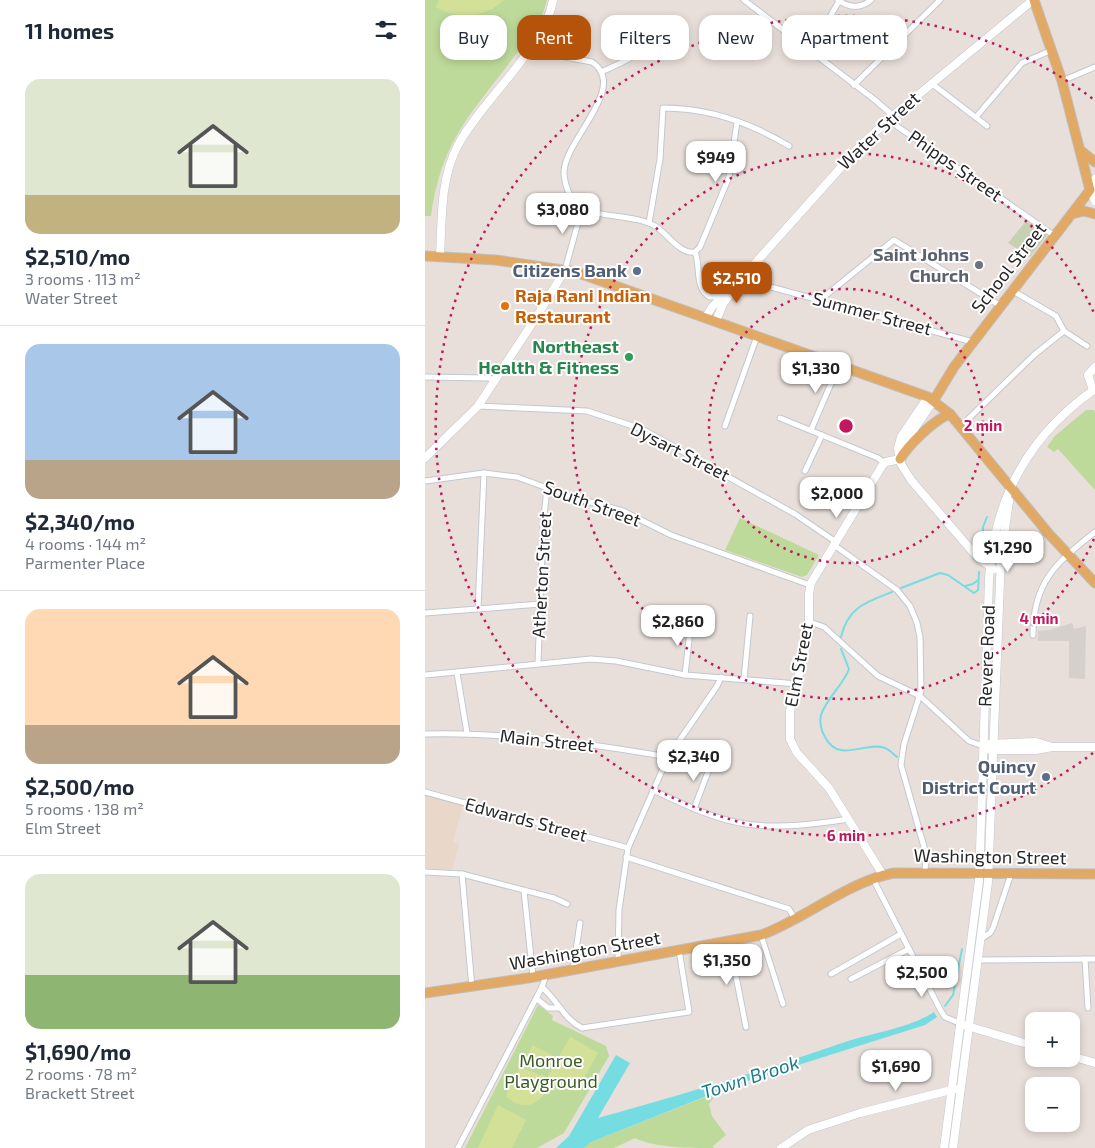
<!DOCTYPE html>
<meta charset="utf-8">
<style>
body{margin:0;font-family:"Exo 2",sans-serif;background:#f2f2f3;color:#1f2937;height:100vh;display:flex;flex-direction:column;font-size:19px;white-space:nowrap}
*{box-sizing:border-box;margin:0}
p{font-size:16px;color:#747a83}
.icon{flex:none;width:28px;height:28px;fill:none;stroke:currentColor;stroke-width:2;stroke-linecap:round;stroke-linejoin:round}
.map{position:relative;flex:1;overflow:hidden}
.drawer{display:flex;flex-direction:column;background:#fff;width:425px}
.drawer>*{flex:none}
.top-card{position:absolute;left:15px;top:15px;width:475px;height:45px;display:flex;gap:10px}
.tools{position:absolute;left:600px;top:1012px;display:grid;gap:10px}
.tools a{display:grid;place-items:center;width:55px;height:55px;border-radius:10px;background:#fff;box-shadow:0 2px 8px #0003;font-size:25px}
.price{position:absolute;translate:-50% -42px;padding:0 11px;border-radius:10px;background:#fff;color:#222;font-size:16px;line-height:32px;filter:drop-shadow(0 1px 2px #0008)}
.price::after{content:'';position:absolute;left:50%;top:30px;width:15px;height:11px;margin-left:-8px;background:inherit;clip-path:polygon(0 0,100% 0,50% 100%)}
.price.current{background:#b45309;color:#fff}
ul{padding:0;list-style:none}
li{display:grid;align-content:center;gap:10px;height:265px;padding:0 25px}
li+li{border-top:1px solid #e0e1e3}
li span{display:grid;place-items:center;height:155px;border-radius:15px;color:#555}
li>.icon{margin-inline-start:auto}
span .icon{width:90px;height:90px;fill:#fffc;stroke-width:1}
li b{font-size:21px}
h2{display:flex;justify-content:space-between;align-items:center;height:60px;padding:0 25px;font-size:21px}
.chip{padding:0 18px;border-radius:15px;background:#fff;box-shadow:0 2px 8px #0003;font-size:18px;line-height:45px}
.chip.current{background:#b45309;color:#fff}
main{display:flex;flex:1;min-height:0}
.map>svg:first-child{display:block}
.education{fill:#e9d8ca}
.green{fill:#beda9a}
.cemetery{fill:#c8d0b2}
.pitch{fill:#d2e197}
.plaza{fill:#d5d0cc}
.water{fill:#75dde2}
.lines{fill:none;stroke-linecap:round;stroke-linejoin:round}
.stream{stroke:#75dde2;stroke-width:2}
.street-casing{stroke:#c2c8d0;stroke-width:7}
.secondary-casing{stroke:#c2c8d0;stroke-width:9}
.primary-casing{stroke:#bebebe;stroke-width:11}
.street{stroke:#fff;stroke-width:5}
.secondary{stroke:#fff;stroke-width:8}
.primary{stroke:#e2a965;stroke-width:9}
.ring{fill:none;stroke:#c2185b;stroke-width:2.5;stroke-dasharray:2.5 5}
.worship-dot{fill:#6b7280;stroke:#fff;stroke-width:2}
.service-dot{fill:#5c6f8a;stroke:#fff;stroke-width:2}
.food-dot{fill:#e8710a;stroke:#fff;stroke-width:2}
.leisure-dot{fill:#2e9e5b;stroke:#fff;stroke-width:2}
.labels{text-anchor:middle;stroke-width:4;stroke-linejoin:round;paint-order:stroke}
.street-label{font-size:18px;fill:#272727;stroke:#fff}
.worship-label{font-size:18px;font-weight:bold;fill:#5b616d;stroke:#fff;text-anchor:end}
.service-label{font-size:18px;font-weight:bold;fill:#4e5e75;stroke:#fff;text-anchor:end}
.food-label{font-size:18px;font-weight:bold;fill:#c56008;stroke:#fff;text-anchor:start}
.leisure-label{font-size:18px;font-weight:bold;fill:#27864d;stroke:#fff;text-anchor:end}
.park-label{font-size:18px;fill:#395b1f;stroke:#fff}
.water-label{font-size:19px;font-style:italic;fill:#197b89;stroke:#fff}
.centre{fill:#c2185b;stroke:#fff;stroke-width:2.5}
.ring-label{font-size:15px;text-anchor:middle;font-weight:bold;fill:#c2185b;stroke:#fff;stroke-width:4;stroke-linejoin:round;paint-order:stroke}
</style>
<main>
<section class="drawer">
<h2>11 homes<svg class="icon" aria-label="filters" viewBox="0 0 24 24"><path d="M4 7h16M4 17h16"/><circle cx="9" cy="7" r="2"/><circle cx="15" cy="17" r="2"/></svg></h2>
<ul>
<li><span style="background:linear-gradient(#dfe7d0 75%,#c2b280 0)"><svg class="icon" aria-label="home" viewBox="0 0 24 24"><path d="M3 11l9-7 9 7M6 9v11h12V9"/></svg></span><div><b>$2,510/mo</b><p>3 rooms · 113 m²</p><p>Water Street</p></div></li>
<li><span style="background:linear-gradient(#a9c7e8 75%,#b9a48a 0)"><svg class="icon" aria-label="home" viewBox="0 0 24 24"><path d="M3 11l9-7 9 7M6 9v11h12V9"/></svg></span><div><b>$2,340/mo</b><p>4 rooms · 144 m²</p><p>Parmenter Place</p></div></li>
<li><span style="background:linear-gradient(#ffd9b3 75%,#b9a48a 0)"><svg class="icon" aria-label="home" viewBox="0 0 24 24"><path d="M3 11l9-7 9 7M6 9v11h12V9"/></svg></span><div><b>$2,500/mo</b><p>5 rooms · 138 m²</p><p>Elm Street</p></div></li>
<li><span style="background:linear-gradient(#dfe7d0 65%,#8fb573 0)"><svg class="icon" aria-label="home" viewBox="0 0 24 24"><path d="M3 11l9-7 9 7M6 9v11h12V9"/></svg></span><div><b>$1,690/mo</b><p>2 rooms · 78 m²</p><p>Brackett Street</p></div></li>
</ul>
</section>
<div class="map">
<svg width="670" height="1148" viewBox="0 0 670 1148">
<rect width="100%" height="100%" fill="#e8dfda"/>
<polygon class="education" points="0,795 38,806 28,842 34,844 27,870 0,868"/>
<g class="green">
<path d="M0 0H122C116 26 98 44 83 65 41 119 16 145 6 216H0Z"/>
<polygon points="661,410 669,410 670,413 670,490 633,449 629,452 622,447 630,436"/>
<polygon points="315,518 394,555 382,575 377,577 300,550"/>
<polygon points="113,1005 128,1016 127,1020 181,1046 184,1056 139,1133 112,1148 40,1148"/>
<path d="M293 1092 284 1104 287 1116 301 1135 288 1146 289 1148C265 1148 230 1148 210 1138L189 1148H159L166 1142Z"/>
</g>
<polygon class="cemetery" points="601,221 622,235 605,257 583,243"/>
<g class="pitch">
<path d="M14 0H79C60 18 33 20 11 7Z"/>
<polygon points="145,1037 173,1053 151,1092 123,1076"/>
<polygon points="107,1045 127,1055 121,1066 102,1057"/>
<path d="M95 1067 126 1079C121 1102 99 1115 81 1096Z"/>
<polygon points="73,1105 101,1120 87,1148 53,1148"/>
</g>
<polygon class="plaza" points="647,623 649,629 661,626 660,679 644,678 644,641 613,641 613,631 624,630"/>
<path class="water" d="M509 1012 512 1017 500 1025 307 1086 166 1142 159 1148H131L144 1136 191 1055 205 1063 173 1118C257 1095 341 1069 423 1041 452 1032 484 1028 509 1012Z"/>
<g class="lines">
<g class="stream">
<polyline points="557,548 558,527 562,517"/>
<polyline points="540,586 548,584 553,580"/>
<polyline points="476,588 515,573 523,575 549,593 553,590 554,572"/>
<path d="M416 637C423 607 441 602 467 592"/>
<path d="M416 649 424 669C418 685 402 698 396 715 394 723 396 730 400 737 414 764 439 741 460 748 465 750 468 754 472 757"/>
<polyline points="520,1006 528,995 537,949"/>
</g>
<g class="street-casing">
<g id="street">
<polyline points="319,0 450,100 465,113 466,122 630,236"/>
<path d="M413 0C424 8 435 9 446 0"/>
<path d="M113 37 135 56 167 62C205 87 137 142 139 174 144 228 198 208 230 226 242 233 255 255 270 252"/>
<polyline points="385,52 414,1"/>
<path d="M176 72C192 65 229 49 234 32"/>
<polyline points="637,81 670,67"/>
<polyline points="506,83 562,126"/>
<polyline points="429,85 515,0"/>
<polyline points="551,117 597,63 627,50"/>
<path d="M224 223 235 159 238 108C282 108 326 123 364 146"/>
<polyline points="270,252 275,247 304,177 312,122"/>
<path d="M270 252C276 266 269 288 285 297L296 296"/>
<polyline points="140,270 157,208"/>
<polyline points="316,279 548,342"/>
<polyline points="588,291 631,316 639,331 662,346"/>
<polyline points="395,300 469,240 576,306"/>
<polyline points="0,377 63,378 71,380"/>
<polyline points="53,406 162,411 217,429 370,514 411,542"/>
<polyline points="355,418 453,458 459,463"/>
<polyline points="300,426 332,336"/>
<polyline points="536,426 609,355 639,331"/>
<polyline points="386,430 414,365"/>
<polyline points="380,471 397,435"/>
<polyline points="0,481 59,473 92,477 147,497 198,511 246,535 385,585"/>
<polyline points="409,545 472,590 485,606 492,623 495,637 496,691 479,744 476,765 501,854 500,872"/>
<polyline points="53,609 59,473"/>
<polyline points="0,613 116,604"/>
<polyline points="385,622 399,627 453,676 495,696 544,741 558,746"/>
<path d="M608 635C608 582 631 563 670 532"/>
<polyline points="113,663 118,526 122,488"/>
<polyline points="32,673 42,733"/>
<polyline points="0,675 166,659 191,661 260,675 373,684"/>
<polyline points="260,675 266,622"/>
<polyline points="319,679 325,616"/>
<path d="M0 734C80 732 165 743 243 757"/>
<path d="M228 790C258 804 288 819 321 824 355 829 391 824 424 819"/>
<polyline points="0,792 203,848"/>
<polyline points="269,809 287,761"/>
<polyline points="201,857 364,909 370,919"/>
<polyline points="0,872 37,874 129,898 142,904"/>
<polyline points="37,874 47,988"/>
<polyline points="448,879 516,1011 520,1017 534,1023"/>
<polyline points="99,891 108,977"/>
<polyline points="336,935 358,1004"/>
<polyline points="556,939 565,933 568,928 586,874"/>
<polyline points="304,941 321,1027"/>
<polyline points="660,959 663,1008"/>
<polyline points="553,960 670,959"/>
<polyline points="193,961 194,910 203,848 243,757 292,686 296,677"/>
<polyline points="148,970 155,923"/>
<polyline points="406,974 476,934"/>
<polyline points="426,979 484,949"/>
<path d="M117 987C132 1000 139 1019 157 1028L264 1012 254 950"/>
<polyline points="111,998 123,1008 133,1008"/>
<polyline points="33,1148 117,987 121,975"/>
</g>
</g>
<g class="secondary-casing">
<g id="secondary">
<polyline points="665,190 670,201"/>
<polyline points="665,190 670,179"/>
<path d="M15 257C17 219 15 179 33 145 57 100 120 48 128 0"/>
<polyline points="281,317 287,307 307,287"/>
<polyline points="291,321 298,304 316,279 435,146 470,114 608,0"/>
<polyline points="668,390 663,375 670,367"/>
<polyline points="503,397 476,437 473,448 476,464 486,480 553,558 569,569"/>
<polyline points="476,454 483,438 509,400"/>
<polyline points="0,458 53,406 112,316 140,270"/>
<polyline points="564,744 611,742 627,747"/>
<polyline points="565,750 611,750 627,747 670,747"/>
<polyline points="458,875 404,788 372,753 365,739 365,711 384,633 384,594 386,583 457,466 461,462 475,459"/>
<polyline points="539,1025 609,1046"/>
<polyline points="646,1056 670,1063"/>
<polyline points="356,1148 383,1130 435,1113 530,1089"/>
<path d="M519 1148 554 881 564 579C569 499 604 435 670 389"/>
<polyline points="528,1148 563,882 576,556 584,501"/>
</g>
</g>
<g class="primary-casing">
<g id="primary">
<polyline points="655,150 670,162"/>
<polyline points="647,214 659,211 670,214"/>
<polyline points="0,256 71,260 151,272 503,397 525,414 624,534 670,583"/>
<polyline points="509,400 529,367 665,190 637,81 609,0"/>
<path d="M475 459C483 445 510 419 525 414"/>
<path d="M0 993 103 978 336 935C380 919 424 881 469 873L670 874"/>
</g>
</g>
<use href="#street" class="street"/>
<use href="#secondary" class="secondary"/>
<use href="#primary" class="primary"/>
</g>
<g class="ring">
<circle cx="421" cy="426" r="137"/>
<path d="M669 539A273 273 0 1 1 669 313"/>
<path d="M668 753A410 410 0 1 1 668 99"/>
</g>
<circle class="worship-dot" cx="554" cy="265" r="5"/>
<g class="service-dot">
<circle cx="212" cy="271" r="5"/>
<circle cx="621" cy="777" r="5"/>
</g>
<circle class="food-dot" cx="80" cy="306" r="5"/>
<circle class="leisure-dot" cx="204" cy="357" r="5"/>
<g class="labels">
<g class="street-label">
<text transform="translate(454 131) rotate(-43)" y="6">Water Street</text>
<text transform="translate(530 166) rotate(35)" y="6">Phipps Street</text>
<text transform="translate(584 268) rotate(-52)" y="6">School Street</text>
<text transform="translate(447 314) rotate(15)" y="6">Summer Street</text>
<text transform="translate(255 452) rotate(27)" y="6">Dysart Street</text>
<text transform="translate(167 504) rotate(20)" y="6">South Street</text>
<text transform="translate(117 575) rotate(-87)" y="6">Atherton Street</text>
<text transform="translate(562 656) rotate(-88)" y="6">Revere Road</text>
<text transform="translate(374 665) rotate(-79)" y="6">Elm Street</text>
<text transform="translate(122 741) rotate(6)" y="6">Main Street</text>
<text transform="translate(101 820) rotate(15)" y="6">Edwards Street</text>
<text transform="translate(565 857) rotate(1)" y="6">Washington Street</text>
<text transform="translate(160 951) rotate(-10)" y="6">Washington Street</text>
</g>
<g class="worship-label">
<text x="544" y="261">Saint Johns<tspan x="544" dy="21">Church</tspan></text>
</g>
<g class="service-label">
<text x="202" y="277">Citizens Bank</text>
<text x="611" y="773">Quincy<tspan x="611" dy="21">District Court</tspan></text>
</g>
<g class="food-label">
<text x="90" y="302">Raja Rani Indian<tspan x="90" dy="21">Restaurant</tspan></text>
</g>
<g class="leisure-label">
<text x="194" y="353">Northeast<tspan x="194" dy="21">Health &amp; Fitness</tspan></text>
</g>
<g class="park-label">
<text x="126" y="1067">Monroe<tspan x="126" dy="21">Playground</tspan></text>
</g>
<g class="water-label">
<text transform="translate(325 1077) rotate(-18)" y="7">Town Brook</text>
</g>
</g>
<circle cx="421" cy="426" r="8" class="centre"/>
<g class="ring-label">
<text x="558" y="431">2 min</text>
<text x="614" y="624">4 min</text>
<text x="421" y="841">6 min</text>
</g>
</svg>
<div class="tools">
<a>+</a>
<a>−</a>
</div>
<b class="price" style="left:291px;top:183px">$949</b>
<b class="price" style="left:138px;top:235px">$3,080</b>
<b class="price current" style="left:312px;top:304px">$2,510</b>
<b class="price" style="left:391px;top:394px">$1,330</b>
<b class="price" style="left:412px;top:519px">$2,000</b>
<b class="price" style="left:583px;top:573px">$1,290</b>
<b class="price" style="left:253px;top:647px">$2,860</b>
<b class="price" style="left:269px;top:782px">$2,340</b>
<b class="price" style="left:302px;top:986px">$1,350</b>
<b class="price" style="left:497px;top:998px">$2,500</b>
<b class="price" style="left:471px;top:1092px">$1,690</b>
<div class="top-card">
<a class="chip">Buy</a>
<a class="chip current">Rent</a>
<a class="chip">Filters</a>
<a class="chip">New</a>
<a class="chip">Apartment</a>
</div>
</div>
</main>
